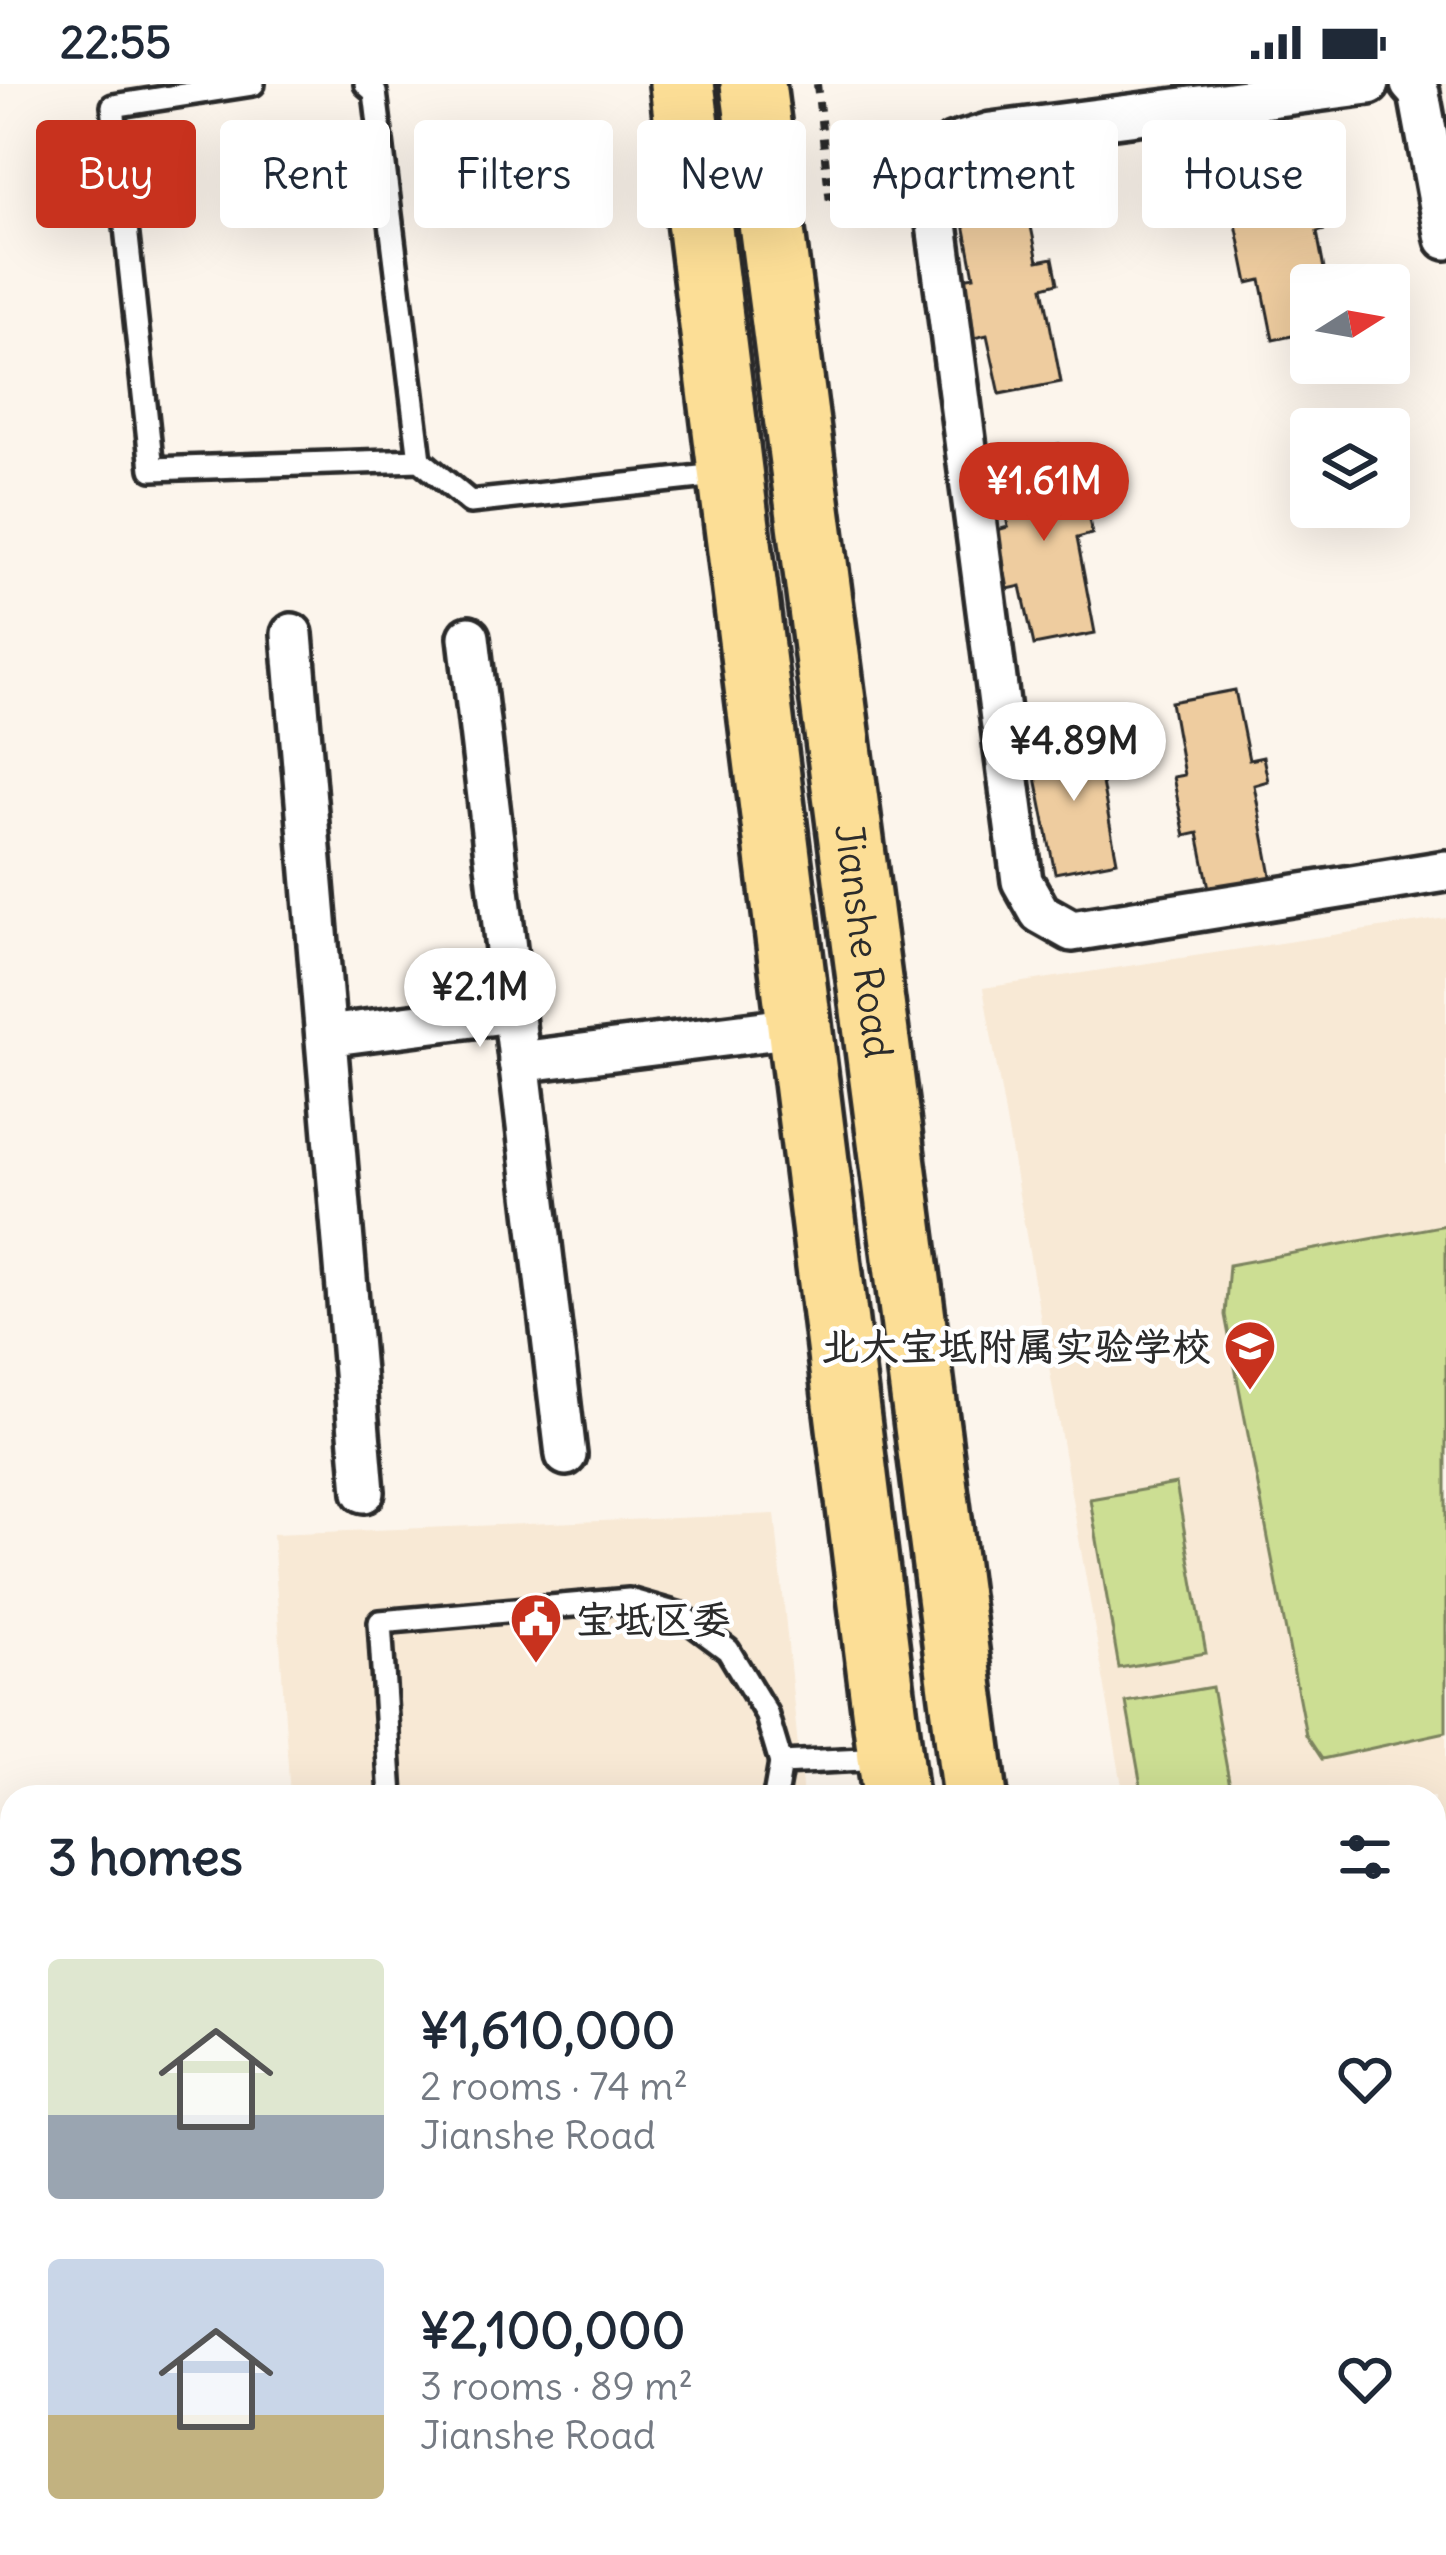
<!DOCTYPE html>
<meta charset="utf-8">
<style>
body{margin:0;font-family:Delius,"LXGW WenKai TC",sans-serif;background:#f2f2f3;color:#1f2937;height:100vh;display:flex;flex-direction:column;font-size:45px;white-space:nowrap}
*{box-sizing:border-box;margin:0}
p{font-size:39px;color:#747a83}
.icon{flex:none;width:66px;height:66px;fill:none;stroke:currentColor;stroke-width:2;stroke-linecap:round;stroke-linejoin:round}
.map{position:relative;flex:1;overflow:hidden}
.side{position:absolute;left:0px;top:1701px;width:1446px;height:771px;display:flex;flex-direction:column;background:#fff;border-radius:36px 36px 0 0;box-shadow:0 12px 48px #0002}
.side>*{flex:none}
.guide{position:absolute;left:36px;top:36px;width:1374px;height:108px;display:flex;gap:24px}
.needle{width:78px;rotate:79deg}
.controls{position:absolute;left:1290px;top:180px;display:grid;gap:24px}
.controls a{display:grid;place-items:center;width:120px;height:120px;border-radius:12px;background:#fff;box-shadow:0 12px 48px #0002;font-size:60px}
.price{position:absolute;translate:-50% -102px;padding:0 27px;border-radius:42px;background:#fff;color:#222;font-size:39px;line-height:78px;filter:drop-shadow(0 3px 6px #0008)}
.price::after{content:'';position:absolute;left:50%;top:72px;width:36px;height:27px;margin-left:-18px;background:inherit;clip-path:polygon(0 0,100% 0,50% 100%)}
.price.on{background:#c8321e;color:#fff}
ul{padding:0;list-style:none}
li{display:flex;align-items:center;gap:36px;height:300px;padding:0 48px}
li span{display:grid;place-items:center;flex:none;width:336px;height:240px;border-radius:12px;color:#555}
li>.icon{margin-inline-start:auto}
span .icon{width:144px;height:144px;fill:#fffc;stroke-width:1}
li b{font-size:51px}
h2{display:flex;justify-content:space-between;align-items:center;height:144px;padding:0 48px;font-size:51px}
.pill{padding:0 42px;border-radius:12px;background:#fff;box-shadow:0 12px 48px #0002;font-size:42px;line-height:108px}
.pill.on{background:#c8321e;color:#fff}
.status{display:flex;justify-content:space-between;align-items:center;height:84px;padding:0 60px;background:#fff;direction:ltr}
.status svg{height:33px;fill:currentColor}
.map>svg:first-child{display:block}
.built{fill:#f8e9d5}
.green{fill:#ccde93;stroke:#7c845f;stroke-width:3}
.building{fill:#eecc9f;stroke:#2b2b2b;stroke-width:3}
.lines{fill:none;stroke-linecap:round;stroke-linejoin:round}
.service-casing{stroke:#2b2b2b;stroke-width:30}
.minor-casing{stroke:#2b2b2b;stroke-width:48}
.secondary-casing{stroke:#2b2b2b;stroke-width:63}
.primary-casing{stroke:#2b2b2b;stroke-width:72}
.path{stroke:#2b2b2b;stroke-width:8;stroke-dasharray:9 9;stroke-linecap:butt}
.service{stroke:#fff;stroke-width:21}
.minor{stroke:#fff;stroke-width:39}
.secondary{stroke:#fff;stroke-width:54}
.primary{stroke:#fcde96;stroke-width:63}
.labels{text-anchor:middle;stroke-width:9;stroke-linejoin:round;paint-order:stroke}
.street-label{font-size:39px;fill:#2b2b2b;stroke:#fff}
.poi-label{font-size:39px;font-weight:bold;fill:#2b2b2b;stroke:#fff;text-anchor:end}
</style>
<div class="status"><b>22:55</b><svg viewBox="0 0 49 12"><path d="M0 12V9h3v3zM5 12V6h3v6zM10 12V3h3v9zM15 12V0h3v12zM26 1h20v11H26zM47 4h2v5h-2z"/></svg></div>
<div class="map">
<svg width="1446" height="2471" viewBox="0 0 1446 2471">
<rect width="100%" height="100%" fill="#fcf5ec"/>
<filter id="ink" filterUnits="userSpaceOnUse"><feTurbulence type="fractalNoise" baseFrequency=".00833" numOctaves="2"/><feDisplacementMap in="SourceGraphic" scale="24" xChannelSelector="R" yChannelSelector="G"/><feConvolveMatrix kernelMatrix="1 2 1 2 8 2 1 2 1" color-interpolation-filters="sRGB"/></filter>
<g filter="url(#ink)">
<g class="built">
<polygon points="1446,834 1446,1843 1443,1844 1434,1842 1434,1713 1124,1713 983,904"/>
<polygon points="775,1430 803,1713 290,1713 273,1450"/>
<polygon points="1446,2075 1446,2471 1151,2471 1149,2460 1434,2460 1434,2076"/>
</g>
<g class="green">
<polygon points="1446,1141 1446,1648 1322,1675 1306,1651 1225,1231 1229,1181"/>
<polygon points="1176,1400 1206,1569 1119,1584 1090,1415"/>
<polygon points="1212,1603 1232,1713 1143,1713 1126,1618"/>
</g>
<g class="building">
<polygon points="1298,54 1312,123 1327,120 1332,144 1317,148 1327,201 1311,201 1311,248 1273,256 1261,196 1248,199 1236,140 1248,138 1234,65"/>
<polygon points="1024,108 1038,177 1053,174 1058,199 1043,203 1061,298 1000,310 987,251 974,254 962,194 974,192 960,119"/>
<polygon points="1059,360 1073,429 1087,426 1092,450 1077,454 1095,549 1034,561 1021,502 1008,505 997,446 1008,443 995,370"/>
<polygon points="1235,606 1249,676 1263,673 1268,697 1254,701 1272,797 1210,809 1198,749 1185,752 1173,693 1184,691 1171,618"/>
<polygon points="1093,652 1117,777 1055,789 1030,663"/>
<polygon points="12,2452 12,2460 213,2460 214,2471 0,2471 0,2454"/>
<polygon points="213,2460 298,2460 299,2471 214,2471"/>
</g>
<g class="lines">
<g class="service-casing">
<g id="service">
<polyline points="253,0 113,22 152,385 420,376 470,418 727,390"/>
<polyline points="366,0 375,8 420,376"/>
<polyline points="391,1713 380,1538 629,1516 681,1531 728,1566 766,1629 781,1679"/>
<polyline points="775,1713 781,1679 884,1674"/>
</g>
</g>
<g class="minor-casing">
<g id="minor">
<polyline points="1369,0 991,49 954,60 932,101 1022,797 1040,829 1072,847 1446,787"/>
<polyline points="1411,0 1419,9 1446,155"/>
<polyline points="292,550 364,1408"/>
<polyline points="469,553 566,1371"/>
<polyline points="326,952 512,928"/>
<polyline points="519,978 803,942"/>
</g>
</g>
<g class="secondary-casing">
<g id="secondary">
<polyline points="1434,1916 1446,1915"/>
<polyline points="1434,1964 1446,1963"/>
<polyline points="0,2037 12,2036"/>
<polyline points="0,2085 12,2084"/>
</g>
</g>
<g class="primary-casing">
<g id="primary">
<polyline points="682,0 895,1713"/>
<path id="s1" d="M753 0 975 1713"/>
<polyline points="989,2460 990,2471"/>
<polyline points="1067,2460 1068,2471"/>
</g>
</g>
<polyline class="path" points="817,0 830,119"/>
<use href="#service" class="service"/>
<use href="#minor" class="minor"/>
<use href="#secondary" class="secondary"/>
<use href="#primary" class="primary"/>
</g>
</g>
<defs>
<g id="school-pin" transform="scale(2.7)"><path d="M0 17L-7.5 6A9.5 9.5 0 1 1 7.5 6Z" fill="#c8321e" stroke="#fff"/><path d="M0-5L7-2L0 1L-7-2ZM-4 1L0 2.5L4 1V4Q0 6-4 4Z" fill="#fff"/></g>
<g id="civic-pin" transform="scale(2.7)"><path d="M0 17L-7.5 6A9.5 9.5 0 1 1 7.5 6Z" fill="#c8321e" stroke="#fff"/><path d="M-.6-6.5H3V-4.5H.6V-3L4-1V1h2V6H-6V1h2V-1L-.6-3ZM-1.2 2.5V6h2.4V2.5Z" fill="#fff"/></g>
</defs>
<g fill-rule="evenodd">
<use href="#school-pin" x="1250" y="1262"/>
<use href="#civic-pin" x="536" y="1535"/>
</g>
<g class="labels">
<g class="street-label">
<text dy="14" stroke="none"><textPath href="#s1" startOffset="864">Jianshe Road</textPath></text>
</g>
<g class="poi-label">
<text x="1211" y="1276">北大宝坻附属实验学校</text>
<text x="575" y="1549" text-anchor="start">宝坻区委</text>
</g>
</g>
</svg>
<div class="controls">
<a><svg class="needle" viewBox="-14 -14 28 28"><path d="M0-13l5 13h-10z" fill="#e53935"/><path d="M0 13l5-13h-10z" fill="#747a83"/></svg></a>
<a><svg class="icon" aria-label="layers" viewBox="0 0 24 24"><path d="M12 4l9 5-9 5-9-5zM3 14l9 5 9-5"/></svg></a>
</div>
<b class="price on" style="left:1044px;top:460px">¥1.61M</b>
<b class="price" style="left:1074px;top:720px">¥4.89M</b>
<b class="price" style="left:480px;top:966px">¥2.1M</b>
<div class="guide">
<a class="pill on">Buy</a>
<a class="pill">Rent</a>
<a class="pill">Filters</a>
<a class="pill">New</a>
<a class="pill">Apartment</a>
<a class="pill">House</a>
</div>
<section class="side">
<h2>3 homes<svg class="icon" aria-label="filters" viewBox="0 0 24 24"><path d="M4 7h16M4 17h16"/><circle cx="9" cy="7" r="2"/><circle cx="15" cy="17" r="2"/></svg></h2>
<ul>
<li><span style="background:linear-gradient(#dfe7d0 65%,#9aa5b1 0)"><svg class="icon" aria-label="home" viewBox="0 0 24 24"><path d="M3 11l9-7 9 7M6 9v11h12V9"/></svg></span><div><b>¥1,610,000</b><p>2 rooms · 74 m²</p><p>Jianshe Road</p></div><svg class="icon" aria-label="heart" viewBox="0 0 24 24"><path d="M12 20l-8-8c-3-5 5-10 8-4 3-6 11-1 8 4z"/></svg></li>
<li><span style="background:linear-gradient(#c9d6e8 65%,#c2b280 0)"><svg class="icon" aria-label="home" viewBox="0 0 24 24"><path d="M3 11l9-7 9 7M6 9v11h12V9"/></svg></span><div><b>¥2,100,000</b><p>3 rooms · 89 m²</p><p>Jianshe Road</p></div><svg class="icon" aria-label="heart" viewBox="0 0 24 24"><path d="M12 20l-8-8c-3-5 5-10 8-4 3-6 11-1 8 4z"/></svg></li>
</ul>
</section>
</div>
